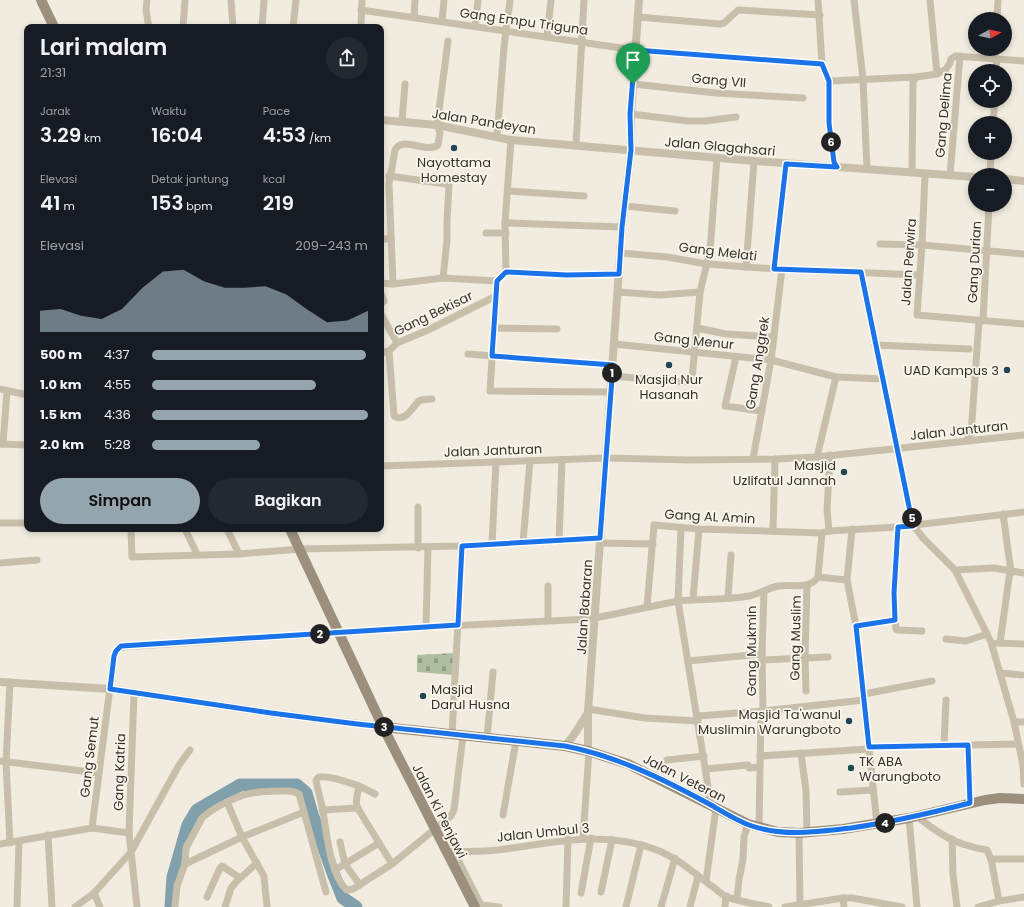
<!DOCTYPE html>
<html lang="id">
<meta charset="utf-8">
<style>
body{margin:0;font-family:Poppins,sans-serif;background:#242831;color:#f1f3f6;height:100vh;display:flex;flex-direction:column;font-size:15px;white-space:nowrap}
*{box-sizing:border-box;margin:0}
p{font-size:13px;color:#9ea1a6}
.icon{flex:none;width:22px;height:22px;fill:none;stroke:currentColor;stroke-width:2;stroke-linecap:round;stroke-linejoin:round}
.map{position:relative;flex:1;overflow:hidden}
.sheet{position:absolute;left:24px;top:24px;width:360px;height:508px;display:flex;flex-direction:column;background:#171b24;border-radius:8px;box-shadow:0 2px 6px #0003}
.sheet>*{flex:none}
.needle{width:26px;rotate:82deg}
.buttons{position:absolute;left:968px;top:12px;display:grid;gap:8px}
.buttons a{display:grid;place-items:center;width:44px;height:44px;border-radius:50%;background:#171b24;box-shadow:0 2px 6px #0003;font-size:20px}
.pin{position:absolute;display:grid;place-items:center;width:34px;height:34px;color:#fff;margin:-41px -17px;border-radius:50% 50% 50% 0;rotate:-45deg;box-shadow:0 0 4px #0007}
.pin .icon{rotate:45deg}
.km{position:absolute;width:20px;height:20px;margin:-10px;border-radius:50%;background:#222;color:#fff;font-size:11px;line-height:20px;text-align:center}
.round{display:grid;place-items:center;flex:none;width:42px;height:42px;border-radius:21px;background:#242831}
.head{display:flex;align-items:center;justify-content:space-between;height:68px;padding:0 16px}
h1{font-size:22px;font-weight:600;line-height:30px}
.metrics{display:grid;grid-template-columns:repeat(3,1fr);gap:6px;height:68px;padding:4px 16px}
.metrics div{display:grid;align-content:center}
.metrics b{font-size:20px;font-weight:600}
.metrics small{font-size:11px;font-weight:400}
.metrics p{font-size:11px}
.chart{height:112px;padding:8px 16px}
.chart p{display:flex;justify-content:space-between}
.chart svg{width:100%;height:72px;margin-top:4px;fill:#94a5ae;opacity:.7}
.primary-button{display:flex;gap:8px;margin-top:auto;padding:8px 16px}
.primary-button a{flex:1;height:46px;border-radius:24px;background:#94a5ae;color:#111;font-size:16px;font-weight:600;line-height:46px;text-align:center}
.primary-button a+a{background:#242831;color:#f1f3f6}
ul{padding:0 16px;list-style:none;font-size:13px}
li{display:grid;grid-template-columns:64px 48px 1fr;align-items:center;height:30px}
li i{height:10px;border-radius:5px;background:#94a5ae}
.map>svg:first-child{display:block}
</style>
<div class="map">
<svg width="1024" height="907" viewBox="0 0 1024 907">
<defs>
<pattern id="cemetery-stones" width="16" height="16" patternUnits="userSpaceOnUse"><rect width="16" height="16" fill="#adbfa0"/><path d="M2 7V4a2 2 0 0 1 4 0v3zM10 15v-3a2 2 0 0 1 4 0v3z" fill="#8e9c83"/></pattern>
</defs>
<rect width="100%" height="100%" fill="#f1ecdf"/>
<polygon fill="url(#cemetery-stones)" points="455,653 454,675 417,672 417,655"/>
<g fill="none" stroke-linecap="round" stroke-linejoin="round">
<polyline stroke="#80a0ac" stroke-width="13" points="171,907 173,877 188,825 197,810 240,785 297,785 306,793 312,814 333,873 343,898 356,907"/>
<g stroke="#c8bfab" stroke-width="7">
<polyline points="147,0 146,10 149,27"/>
<polyline points="231,0 233,27"/>
<polyline points="818,0 822,64 829,81 829,123 834,162 837,167"/>
<polyline points="854,0 863,79 867,169"/>
<polyline points="930,0 937,74"/>
<polyline points="361,10 635,50 822,64"/>
<polyline points="414,17 415,0"/>
<polyline points="638,17 720,24 724,23 738,10 820,15"/>
<polyline points="997,19 998,0"/>
<polyline points="442,21 444,0"/>
<polyline points="475,26 478,0"/>
<polyline points="183,27 185,0"/>
<polyline points="262,27 264,1"/>
<polyline points="293,27 296,0"/>
<polyline points="361,27 362,0"/>
<polyline points="547,37 551,0"/>
<polyline points="994,59 995,49"/>
<polyline points="996,71 997,59"/>
<polyline points="829,81 916,77 937,74 946,69 950,63 951,59 955,56 1024,61"/>
<polyline points="633,84 716,93 803,98"/>
<polyline points="631,114 688,121 705,121 736,117"/>
<polyline points="402,121 405,84"/>
<polyline points="993,123 995,101"/>
<polyline points="497,137 504,47 510,0"/>
<polyline points="576,145 584,0"/>
<polyline points="912,173 913,82 916,77"/>
<polyline points="925,174 922,245 917,315 1024,324"/>
<polyline points="950,175 960,56"/>
<polyline points="990,175 991,153"/>
<polyline points="389,176 446,184 449,185 447,221 447,240 443,278"/>
<polyline points="508,191 584,196"/>
<polyline points="625,206 675,211"/>
<polyline points="505,223 622,227"/>
<polyline points="486,233 506,233"/>
<polyline points="381,239 391,239"/>
<polyline points="880,244 922,245 1024,254"/>
<polyline points="621,253 667,257 707,264 774,269 919,275"/>
<polyline points="746,267 754,161"/>
<polyline points="774,269 786,164"/>
<polyline points="506,272 567,275 619,274"/>
<polyline points="861,272 913,525 923,538 955,570 991,642 1014,722 1023,765 1024,784"/>
<polyline points="497,281 490,391 611,392"/>
<polyline points="381,283 393,284 443,278 497,281 506,272 505,223 511,140"/>
<path d="M 393,284 L 389,184 L 395,150 C 403,135 425,154 438,145 L 440,133 L 437,125 L 448,41"/>
<polyline points="618,292 660,295 700,292"/>
<polyline points="381,293 384,301 381,304"/>
<polyline points="381,314 397,343"/>
<polyline points="983,321 989,205"/>
<polyline points="493,328 557,329"/>
<polyline points="697,328 726,334 774,337"/>
<polyline points="614,344 771,360 836,377 883,379"/>
<polyline points="875,345 969,349"/>
<path d="M 389,351 L 394,416 C 406,423 412,407 419,401 C 423,399 428,399 432,399"/>
<polyline points="381,353 389,351 397,343 428,330 496,296"/>
<polyline points="468,354 613,365"/>
<polyline points="736,357 725,406 762,411"/>
<polyline points="612,376 683,382 688,381 692,379 700,292 710,251 717,158"/>
<polyline points="0,389 27,395"/>
<polyline points="966,441 971,434 979,321"/>
<polyline points="0,444 27,445"/>
<polyline points="3,444 7,391"/>
<polyline points="817,457 836,377"/>
<polyline points="753,459 771,360 782,269"/>
<polyline points="381,466 606,458 690,460 775,459 817,457 1024,435"/>
<polyline points="1003,514 1011,572"/>
<polyline points="0,523 27,523"/>
<path d="M 681,528 L 678,601 C 701,599 726,600 749,596 C 759,594 768,588 778,586 C 791,584 810,590 818,577 L 822,533 L 829,531 L 898,527 L 1024,512"/>
<polyline points="131,529 132,557 239,554 300,549 462,546 600,538"/>
<polyline points="185,529 197,554"/>
<polyline points="227,529 239,554"/>
<polyline points="852,529 847,580 856,626"/>
<polyline points="773,531 775,459"/>
<polyline points="829,531 827,510 830,455"/>
<polyline points="559,541 562,460"/>
<polyline points="523,542 530,461"/>
<polyline points="600,543 653,544"/>
<polyline points="492,544 496,462"/>
<polyline points="418,548 418,507"/>
<polyline points="0,563 37,560"/>
<polyline points="955,570 994,568 1024,573"/>
<polyline points="818,577 847,580"/>
<polyline points="728,598 731,555"/>
<polyline points="693,599 699,529"/>
<polyline points="647,607 654,525 699,529 822,533"/>
<polyline points="548,620 548,586"/>
<polyline points="895,620 896,629 898,630 922,631"/>
<polyline points="426,627 428,547"/>
<polyline points="946,639 966,641 987,634"/>
<polyline points="997,643 1024,644"/>
<polyline points="1000,643 1009,578 1011,572"/>
<polyline points="762,660 828,657"/>
<polyline points="688,661 762,654"/>
<polyline points="1000,673 1022,675"/>
<polyline points="10,682 6,762 10,843"/>
<polyline points="806,691 805,658 807,585"/>
<polyline points="134,693 129,833 137,907"/>
<polyline points="864,694 932,681"/>
<polyline points="588,709 645,718 698,721"/>
<polyline points="763,711 762,654 764,591"/>
<polyline points="698,716 763,711 864,700"/>
<polyline points="1014,722 1024,722"/>
<polyline points="452,734 462,546"/>
<polyline points="487,738 493,672"/>
<polyline points="944,745 946,700"/>
<polyline points="968,745 1018,744"/>
<polyline points="869,747 968,745 970,803"/>
<polyline points="801,753 806,791 807,833"/>
<polyline points="760,756 869,749"/>
<polyline points="667,760 704,756"/>
<polyline points="0,761 99,773"/>
<polyline points="706,769 748,765 749,768 760,767"/>
<polyline points="359,786 375,794"/>
<polyline points="840,792 872,790"/>
<polyline points="227,802 242,837 264,876 267,907"/>
<polyline points="322,810 358,808"/>
<polyline points="503,815 516,741"/>
<path d="M 917,816 C 931,828 948,840 966,845 C 972,847 980,849 987,850 L 991,859 L 999,901"/>
<polyline points="909,818 917,907"/>
<polyline points="877,824 856,626 895,620 894,593 898,527"/>
<polyline points="92,828 114,656 116,651 121,647 426,627 590,619 678,601 711,805"/>
<polyline points="759,828 761,711"/>
<polyline points="799,833 800,904"/>
<polyline points="48,835 52,907"/>
<polyline points="583,838 589,751"/>
<polyline points="952,839 953,875 957,907"/>
<polyline points="340,842 345,864 360,885"/>
<polyline points="0,844 92,828 129,833"/>
<path d="M 446,852 C 463,851 481,852 498,850 C 552,843 603,829 657,850 C 677,858 693,872 710,885 C 715,888 720,893 725,896 C 735,901 757,904 769,907"/>
<polyline points="454,852 481,905 499,907"/>
<polyline points="991,859 1024,859"/>
<polyline points="185,864 242,837 304,812"/>
<path d="M 392,864 L 357,807 C 355,800 358,793 359,786 C 350,783 329,775 320,777 C 317,777 317,778 316,781 C 318,791 321,801 323,811 C 326,832 331,877 347,890 L 353,889 L 392,864 L 451,816 L 454,810 L 463,735"/>
<polyline points="335,870 379,843"/>
<polyline points="706,881 716,808"/>
<polyline points="601,892 612,840"/>
<polyline points="94,893 100,907"/>
<polyline points="581,893 591,838"/>
<polyline points="207,897 220,868 222,866 240,878"/>
<polyline points="843,898 844,907"/>
<polyline points="737,899 739,880 743,859 744,837 748,824"/>
<polyline points="17,907 19,842"/>
<polyline points="75,907 94,893 131,852 179,765 190,750"/>
<path d="M 175,907 L 177,886 L 185,864 L 186,848 L 202,818 C 207,813 213,810 219,806 C 243,793 254,791 281,791 C 287,791 294,790 299,794 L 326,892"/>
<polyline points="225,907 231,888 237,881 257,863"/>
<polyline points="566,907 568,839"/>
<polyline points="626,907 641,845"/>
<polyline points="661,907 675,858"/>
<polyline points="690,907 698,876"/>
<polyline points="725,907 726,896"/>
<polyline points="785,907 843,898 852,898 902,907"/>
<polyline points="978,907 999,901 1024,897"/>
</g>
<g stroke="#c8bfab" stroke-width="8">
<polyline points="381,120 437,125 511,140 754,161 975,177"/>
<polyline points="1005,179 1024,181"/>
<polyline points="0,682 110,689 271,713 383,727"/>
<polyline points="565,746 573,736 588,713"/>
<polyline points="588,751 588,712 622,227 631,150 631,114 639,0"/>
</g>
<g stroke="#9c8f7d" stroke-width="10">
<polyline points="41,0 54,27"/>
<polyline points="290,529 383,727 475,907"/>
<polyline points="383,727 565,746 588,751 628,764 748,824 778,832 799,833 843,829 909,818 985,800 1000,798 1024,799"/>
</g>
</g>
<g fill="none" stroke-linecap="round" stroke-linejoin="round">
<g stroke="#fff" stroke-width="8">
<path id="route" d="M 635,50 L 822,64 L 829,81 L 829,123 L 834,162 L 837,167 L 786,164 L 774,269 L 861,272 L 913,526 L 898,527 L 894,593 L 895,620 L 856,626 L 869,747 L 968,745 L 970,803 C 931,813 892,822 851,828 C 817,832 782,837 749,825 C 736,820 723,812 711,805 C 665,780 617,756 565,746 L 357,724 L 271,713 L 110,689 L 114,656 L 116,651 L 121,646 L 458,625 L 462,546 L 600,538 L 613,365 L 492,356 L 497,281 L 506,272 L 567,275 L 619,274 L 622,227 L 631,150 L 630,114 Z"/>
</g>
<use href="#route" stroke="#1a73e8" stroke-width="5"/>
</g>
<g fill="#234655" stroke="#f9f5eb" stroke-width="1.5">
<circle cx="454" cy="148" r="4"/>
<circle cx="669" cy="365" r="4"/>
<circle cx="1007" cy="370" r="4"/>
<circle cx="844" cy="472" r="4"/>
<circle cx="423" cy="696" r="4"/>
<circle cx="849" cy="721" r="4"/>
<circle cx="851" cy="768" r="4"/>
</g>
<g text-anchor="middle" stroke-width="3.5" stroke-linejoin="round" paint-order="stroke">
<g font-size="13" fill="#37312a" stroke="#f9f5eb">
<text transform="translate(524 21) rotate(8)" y="5">Gang Empu Triguna</text>
<text transform="translate(719 80) rotate(5)" y="5">Gang VII</text>
<text transform="translate(943 115) rotate(-85)" y="5">Gang Delima</text>
<text transform="translate(484 121) rotate(9)" y="5">Jalan Pandeyan</text>
<text transform="translate(720 146) rotate(5)" y="5">Jalan Glagahsari</text>
<text transform="translate(718 251) rotate(7)" y="5">Gang Melati</text>
<text transform="translate(908 262) rotate(-86)" y="5">Jalan Perwira</text>
<text transform="translate(974 262) rotate(-87)" y="5">Gang Durian</text>
<text transform="translate(433 313) rotate(-26)" y="5">Gang Bekisar</text>
<text transform="translate(694 340) rotate(6)" y="5">Gang Menur</text>
<text transform="translate(757 363) rotate(-81)" y="5">Gang Anggrek</text>
<text transform="translate(959 430) rotate(-6)" y="5">Jalan Janturan</text>
<text transform="translate(493 450) rotate(-2)" y="5">Jalan Janturan</text>
<text transform="translate(710 516) rotate(3)" y="5">Gang AL Amin</text>
<text transform="translate(584 607) rotate(-86)" y="5">Jalan Babaran</text>
<text transform="translate(795 638) rotate(-89)" y="5">Gang Muslim</text>
<text transform="translate(751 651) rotate(-90)" y="5">Gang Mukmin</text>
<text transform="translate(89 757) rotate(-83)" y="5">Gang Semut</text>
<text transform="translate(119 772) rotate(-88)" y="5">Gang Katria</text>
<text transform="translate(685 778) rotate(27)" y="5">Jalan Veteran</text>
<text transform="translate(440 811) rotate(63)" y="5">Jalan Ki Penjawi</text>
<text transform="translate(543 832) rotate(-6)" y="5">Jalan Umbul 3</text>
</g>
<g font-size="13" fill="#37312a" stroke="#f9f5eb" text-anchor="end">
<text x="454" y="167" text-anchor="middle">Nayottama<tspan x="454" dy="15">Homestay</tspan></text>
<text x="999" y="375">UAD Kampus 3</text>
<text x="669" y="384" text-anchor="middle">Masjid Nur<tspan x="669" dy="15">Hasanah</tspan></text>
<text x="836" y="470">Masjid<tspan x="836" dy="15">Uzlifatul Jannah</tspan></text>
<text x="431" y="694" text-anchor="start">Masjid<tspan x="431" dy="15">Darul Husna</tspan></text>
<text x="841" y="719">Masjid Ta'wanul<tspan x="841" dy="15">Muslimin Warungboto</tspan></text>
<text x="859" y="766" text-anchor="start">TK ABA<tspan x="859" dy="15">Warungboto</tspan></text>
</g>
</g>
</svg>
<div class="buttons">
<a><svg class="needle" viewBox="-14 -14 28 28"><path d="M0-13l5 13h-10z" fill="#e53935"/><path d="M0 13l5-13h-10z" fill="#9ea1a6"/></svg></a>
<a><svg class="icon" aria-label="locate" viewBox="0 0 24 24"><circle cx="12" cy="12" r="6"/><path d="M12 2v4M12 18v4M2 12h4M18 12h4"/></svg></a>
<a>+</a>
<a>−</a>
</div>
<div class="pin" style="left:633px;top:84px;background:#1e9e55"><svg class="icon" aria-label="arrive" viewBox="0 0 24 24"><path d="M6 21V4h12l-3 4 3 4H6"/></svg></div>
<b class="km" style="left:612px;top:373px">1</b>
<b class="km" style="left:320px;top:634px">2</b>
<b class="km" style="left:384px;top:727px">3</b>
<b class="km" style="left:885px;top:823px">4</b>
<b class="km" style="left:912px;top:518px">5</b>
<b class="km" style="left:831px;top:142px">6</b>
<section class="sheet">
<div class="head"><div><h1>Lari malam</h1><p>21:31</p></div><a class="round"><svg class="icon" aria-label="share" viewBox="0 0 24 24"><path d="M12 15V3M7 8l5-5 5 5M5 13v7h14v-7"/></svg></a></div>
<div class="metrics">
<div><p>Jarak</p><b>3.29<small> km</small></b></div>
<div><p>Waktu</p><b>16:04</b></div>
<div><p>Pace</p><b>4:53<small> /km</small></b></div>
</div>
<div class="metrics">
<div><p>Elevasi</p><b>41<small> m</small></b></div>
<div><p>Detak jantung</p><b>153<small> bpm</small></b></div>
<div><p>kcal</p><b>219</b></div>
</div>
<div class="chart"><p><span>Elevasi</span>209–243 m</p>
<svg viewBox="0 0 160 44" preserveAspectRatio="none"><path d="M0 44V31L10 30L20 34L30 36L40 30L50 17L60 7L70 6L80 13L90 17L100 17L110 16L120 21L130 30L140 38L150 37L160 31V44z"/></svg>
</div>
<ul>
<li><b>500 m</b>4:37<i style="width:99%"></i></li>
<li><b>1.0 km</b>4:55<i style="width:76%"></i></li>
<li><b>1.5 km</b>4:36<i style="width:100%"></i></li>
<li><b>2.0 km</b>5:28<i style="width:50%"></i></li>
</ul>
<div class="primary-button"><a>Simpan</a><a>Bagikan</a></div>
</section>
</div>
